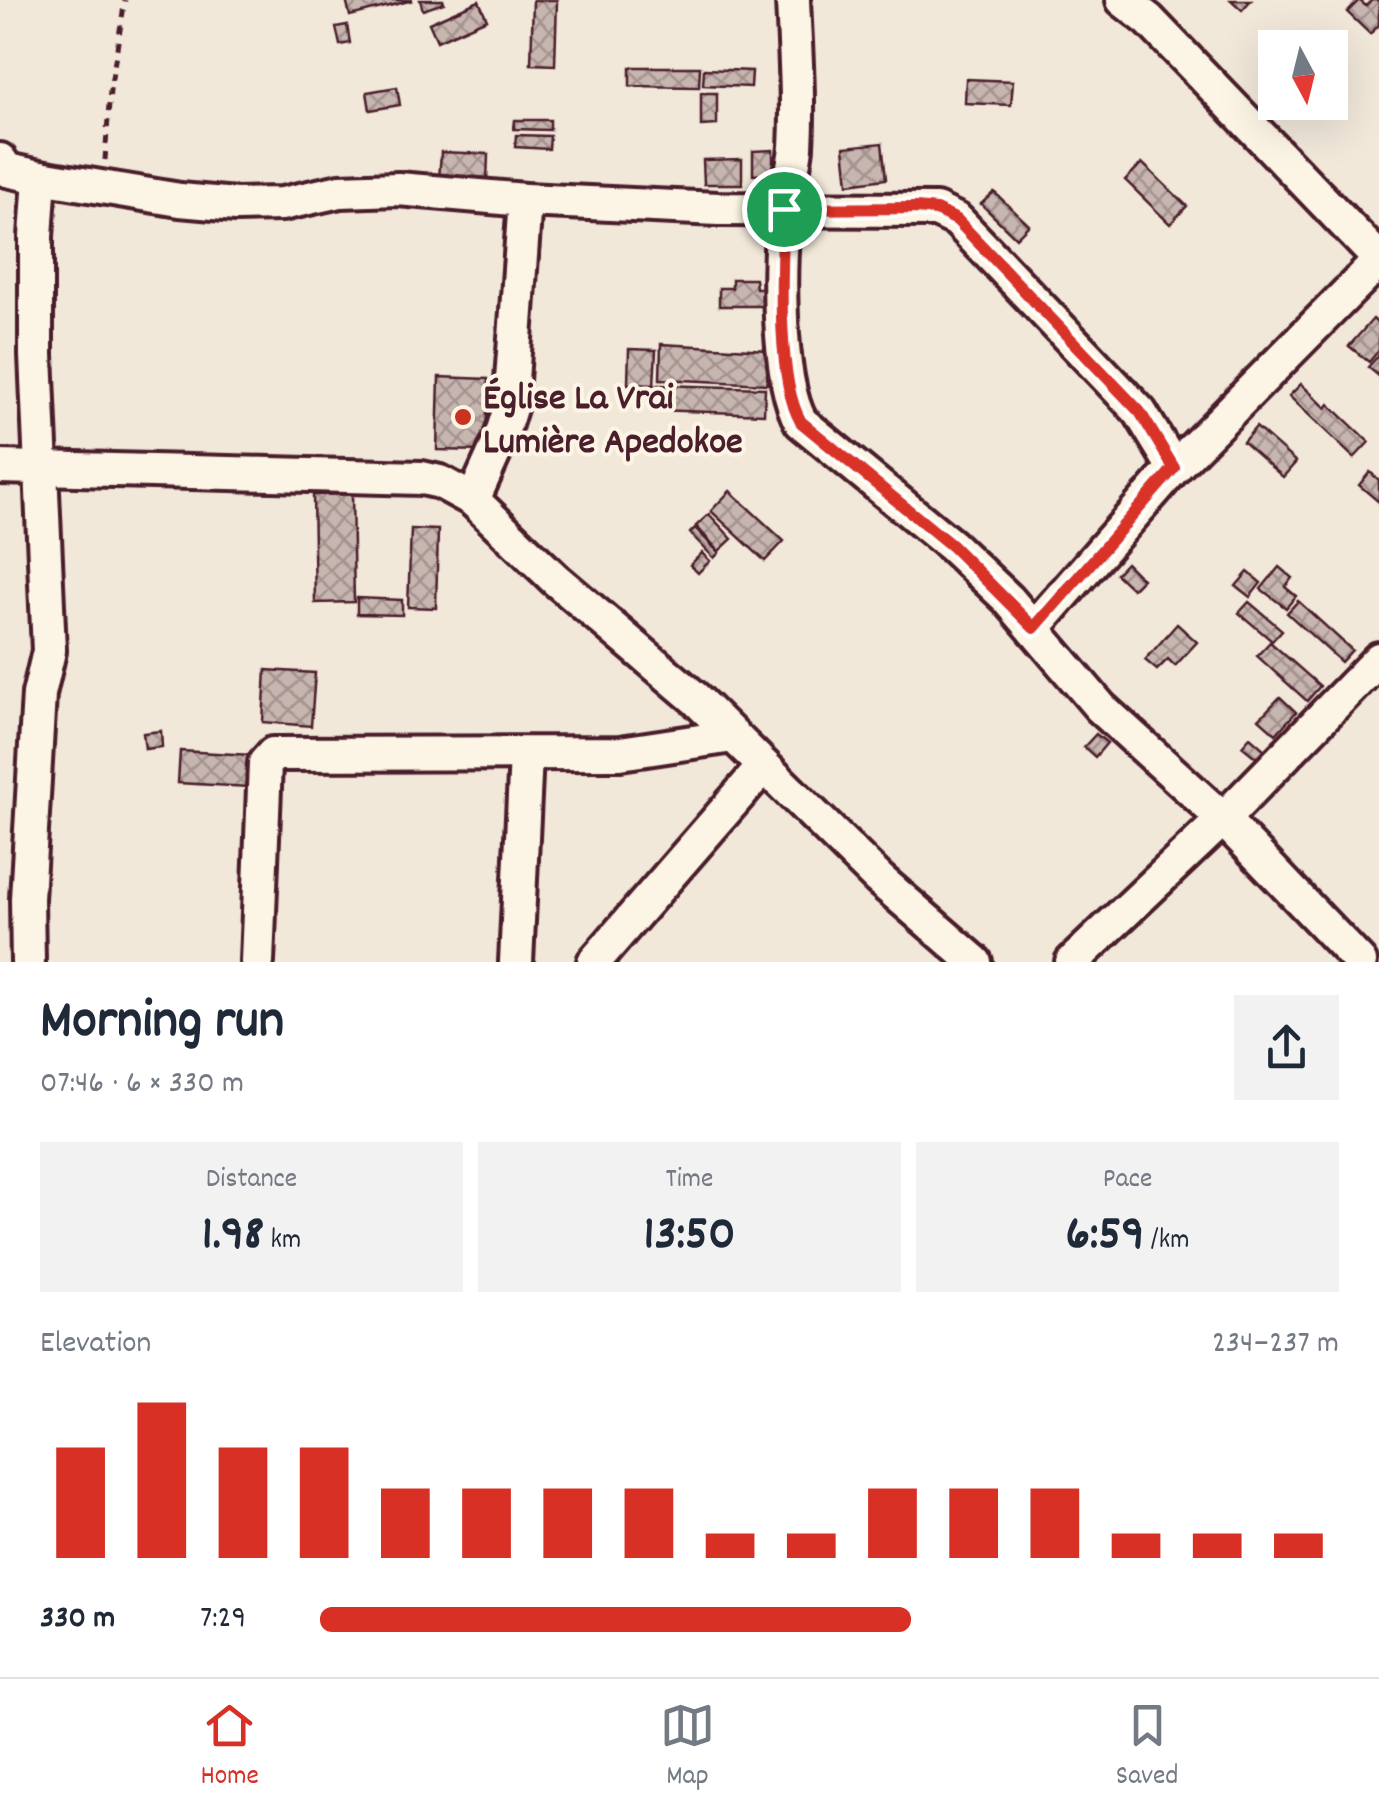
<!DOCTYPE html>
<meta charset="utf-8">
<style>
body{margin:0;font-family:Dekko,sans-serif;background:#f2f2f3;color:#1f2937;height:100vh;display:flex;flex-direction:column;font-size:38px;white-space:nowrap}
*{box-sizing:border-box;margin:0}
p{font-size:32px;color:#747a83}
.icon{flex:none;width:55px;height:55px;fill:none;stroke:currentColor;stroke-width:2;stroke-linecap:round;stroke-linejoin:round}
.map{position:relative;height:962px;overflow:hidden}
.details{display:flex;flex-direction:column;background:#fff;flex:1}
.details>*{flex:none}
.needle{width:65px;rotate:173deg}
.tools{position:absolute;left:1258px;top:30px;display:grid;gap:20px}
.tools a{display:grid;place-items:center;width:90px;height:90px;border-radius:0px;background:#fff;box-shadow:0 10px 40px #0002;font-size:50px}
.pin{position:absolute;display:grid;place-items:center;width:85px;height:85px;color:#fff;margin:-42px;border:5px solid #fff;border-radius:50%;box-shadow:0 2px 10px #0007}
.round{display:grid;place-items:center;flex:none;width:105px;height:105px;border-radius:0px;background:#f2f2f3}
.overview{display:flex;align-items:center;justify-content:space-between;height:170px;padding:0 40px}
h1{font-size:55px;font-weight:700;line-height:75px}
.stats{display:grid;grid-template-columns:repeat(3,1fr);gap:15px;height:170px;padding:10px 40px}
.stats div{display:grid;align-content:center;border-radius:0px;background:#f2f2f3;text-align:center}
.stats b{font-size:50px;font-weight:700}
.stats small{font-size:28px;font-weight:400}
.stats p{font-size:28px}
.chart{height:280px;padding:20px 40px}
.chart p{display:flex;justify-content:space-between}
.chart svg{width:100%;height:180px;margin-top:10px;stroke:#d93025;stroke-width:6}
ul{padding:0 40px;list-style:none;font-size:32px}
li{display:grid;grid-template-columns:160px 120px 1fr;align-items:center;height:75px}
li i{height:25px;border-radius:12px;background:#d93025}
.tabs{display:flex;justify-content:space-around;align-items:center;height:140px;border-top:2px solid #e0e1e3;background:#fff;font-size:28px;color:#747a83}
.tabs a{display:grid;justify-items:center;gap:5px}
.tabs .selected{color:#d93025}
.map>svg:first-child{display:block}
</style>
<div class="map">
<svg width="1379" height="962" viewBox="0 0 1379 962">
<defs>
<pattern id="building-cross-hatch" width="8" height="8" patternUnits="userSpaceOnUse" patternTransform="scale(2.5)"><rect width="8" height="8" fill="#c7b6af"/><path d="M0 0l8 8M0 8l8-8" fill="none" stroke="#a4938f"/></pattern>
</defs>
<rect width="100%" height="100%" fill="#f1e8da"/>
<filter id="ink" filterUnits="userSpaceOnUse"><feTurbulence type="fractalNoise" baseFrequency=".01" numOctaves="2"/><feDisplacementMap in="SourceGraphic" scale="20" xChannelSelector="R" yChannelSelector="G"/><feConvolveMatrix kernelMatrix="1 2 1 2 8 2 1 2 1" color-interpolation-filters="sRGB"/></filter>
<g filter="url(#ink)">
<g fill="url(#building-cross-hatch)" stroke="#4a1f2b" stroke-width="2.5">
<polygon points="346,0 413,0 350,16"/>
<polygon points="420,0 443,0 444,3 423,10"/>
<polygon points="533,0 557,0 555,65 531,64"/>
<polygon points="1231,0 1251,0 1242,10"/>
<polygon points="1359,0 1366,6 1372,0 1379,0 1379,25 1370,34 1347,12"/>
<polygon points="479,1 487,19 437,41 429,23"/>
<polygon points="347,25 350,43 340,45 336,27"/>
<polygon points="630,67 700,67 699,87 630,86"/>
<polygon points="704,69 752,71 751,87 703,85"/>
<polygon points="966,79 1013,81 1011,105 965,103"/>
<polygon points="397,87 400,105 370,110 367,92"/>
<polygon points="701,93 717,93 717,125 701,126"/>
<polygon points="515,120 550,120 550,130 514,129"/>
<polygon points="516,135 550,136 549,149 515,147"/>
<polygon points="882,143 886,179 848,184 844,147"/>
<polygon points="773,150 773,174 753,175 753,151"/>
<polygon points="441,152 488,154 487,182 439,180"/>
<polygon points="742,159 742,184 704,184 703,160"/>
<polygon points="1142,163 1187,206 1170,224 1125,180"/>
<polygon points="994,192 1029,225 1016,238 981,204"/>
<polygon points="732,279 755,279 756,288 771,288 771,306 719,306 719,288 732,288"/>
<polygon points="1373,319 1379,325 1379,350 1369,362 1349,346"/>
<polygon points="661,344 768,350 767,384 660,379"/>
<polygon points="629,349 656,350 654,385 628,384"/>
<polygon points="1379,355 1379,376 1368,367"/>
<polygon points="439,377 488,379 486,451 437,450"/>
<polygon points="1301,384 1326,408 1329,404 1369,442 1354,458 1289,396"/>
<polygon points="658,385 765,388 764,414 657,410"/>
<polygon points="1256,427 1296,462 1283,477 1243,442"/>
<polygon points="1370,472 1379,480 1379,502 1359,485"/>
<polygon points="730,491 784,541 765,561 711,511"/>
<polygon points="352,494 354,602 315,603 313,495"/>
<polygon points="709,514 732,539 719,551 696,526"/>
<polygon points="695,528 719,553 714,558 690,533"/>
<polygon points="411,529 438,530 436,608 408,607"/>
<polygon points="702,553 710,561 698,573 690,565"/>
<polygon points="1126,563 1142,579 1132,589 1116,574"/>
<polygon points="1279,567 1292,578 1285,587 1296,596 1286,608 1261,589"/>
<polygon points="1248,572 1261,583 1250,597 1236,586"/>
<polygon points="357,598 402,600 402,615 357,614"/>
<polygon points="1298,601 1352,650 1341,662 1287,613"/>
<polygon points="1249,602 1282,630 1272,641 1239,613"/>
<polygon points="1177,624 1197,642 1175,666 1168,659 1157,670 1145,660"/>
<polygon points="1270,642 1320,686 1307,701 1257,656"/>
<polygon points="266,670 315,673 311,726 263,722"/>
<polygon points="1280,697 1296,712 1276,734 1259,719"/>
<polygon points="161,731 162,747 145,749 143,733"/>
<polygon points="1096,734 1107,743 1095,757 1084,747"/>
<polygon points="1250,737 1266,751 1259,760 1242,746"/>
<polygon points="180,751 251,755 249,787 178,783"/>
</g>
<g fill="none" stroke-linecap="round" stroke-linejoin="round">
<g stroke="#4a1f2b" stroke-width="40">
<g id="minor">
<path d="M 793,0 C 795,49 799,98 796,147 C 794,168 788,187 785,208 C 777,256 777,381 801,422 L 952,546 L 1008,599 L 1100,707 L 1223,819 L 1360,962"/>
<polyline points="1123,0 1149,20 1379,259"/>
<polyline points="0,160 7,170 40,177 180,200 236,205 282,204 340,191 398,189 525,200 718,209 936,210 957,220 1140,412 1174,468"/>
<polyline points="0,467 422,478 440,482 473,500 555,579 696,699 879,879 975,962"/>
<polyline points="473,500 500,440 510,408 525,200"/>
<polyline points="1034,628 1174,468 1379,261"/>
<polyline points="28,962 27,899 39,694 49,651 36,355 36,237 40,177"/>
<polyline points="257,962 265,763 273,754 620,753 733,736"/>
<polyline points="516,962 526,755"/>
<polyline points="594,962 764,766"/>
<polyline points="1072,962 1223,819 1379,659"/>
</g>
</g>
<polyline stroke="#4a1f2b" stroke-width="5" stroke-dasharray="8 8" stroke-linecap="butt" points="105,160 110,90 125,0"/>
<use href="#minor" stroke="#fcf5e5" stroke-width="32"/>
</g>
</g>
<g fill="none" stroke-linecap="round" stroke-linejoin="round" filter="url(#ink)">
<g stroke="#fff" stroke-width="20">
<path id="route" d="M 916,208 L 936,210 L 957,220 L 1140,412 L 1174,468 L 1034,628 L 952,546 L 801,422 C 775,378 782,262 784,209 Z"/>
</g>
<use href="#route" stroke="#d93025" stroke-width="12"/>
</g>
<circle fill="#c8321e" stroke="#fcf5e5" stroke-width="4" cx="463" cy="417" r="10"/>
<g text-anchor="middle" stroke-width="8" stroke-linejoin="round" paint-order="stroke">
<g font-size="38" font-weight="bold" fill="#4a1f2b" stroke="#fcf5e5" text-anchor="start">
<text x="483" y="408">Église La Vrai<tspan x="483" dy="44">Lumière Apedokoe</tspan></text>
</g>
</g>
</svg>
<div class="tools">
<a><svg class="needle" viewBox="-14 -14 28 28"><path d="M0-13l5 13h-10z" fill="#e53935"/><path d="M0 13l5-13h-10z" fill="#747a83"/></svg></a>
</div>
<div class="pin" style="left:784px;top:209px;background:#1e9e55"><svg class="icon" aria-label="arrive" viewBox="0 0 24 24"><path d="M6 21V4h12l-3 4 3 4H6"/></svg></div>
</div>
<section class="details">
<div class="overview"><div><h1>Morning run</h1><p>07:46 · 6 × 330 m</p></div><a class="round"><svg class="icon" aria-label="share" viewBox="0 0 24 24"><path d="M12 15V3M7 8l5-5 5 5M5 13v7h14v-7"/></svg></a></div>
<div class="stats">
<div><p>Distance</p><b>1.98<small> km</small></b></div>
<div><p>Time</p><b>13:50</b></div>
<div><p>Pace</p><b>6:59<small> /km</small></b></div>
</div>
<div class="chart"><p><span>Elevation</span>234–237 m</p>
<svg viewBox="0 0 160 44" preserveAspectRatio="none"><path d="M5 44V17M15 44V6M25 44V17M35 44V17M45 44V27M55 44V27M65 44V27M75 44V27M85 44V38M95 44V38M105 44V27M115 44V27M125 44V27M135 44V38M145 44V38M155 44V38"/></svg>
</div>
<ul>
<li><b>330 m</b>7:29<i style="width:58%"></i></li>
</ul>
</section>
<nav class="tabs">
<a class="selected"><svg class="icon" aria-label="home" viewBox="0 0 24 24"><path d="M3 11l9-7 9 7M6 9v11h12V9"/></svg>Home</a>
<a><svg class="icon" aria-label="map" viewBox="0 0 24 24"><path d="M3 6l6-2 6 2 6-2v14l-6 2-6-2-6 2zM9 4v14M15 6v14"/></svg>Map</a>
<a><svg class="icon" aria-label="saved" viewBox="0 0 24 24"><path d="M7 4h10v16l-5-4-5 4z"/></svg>Saved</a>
</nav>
